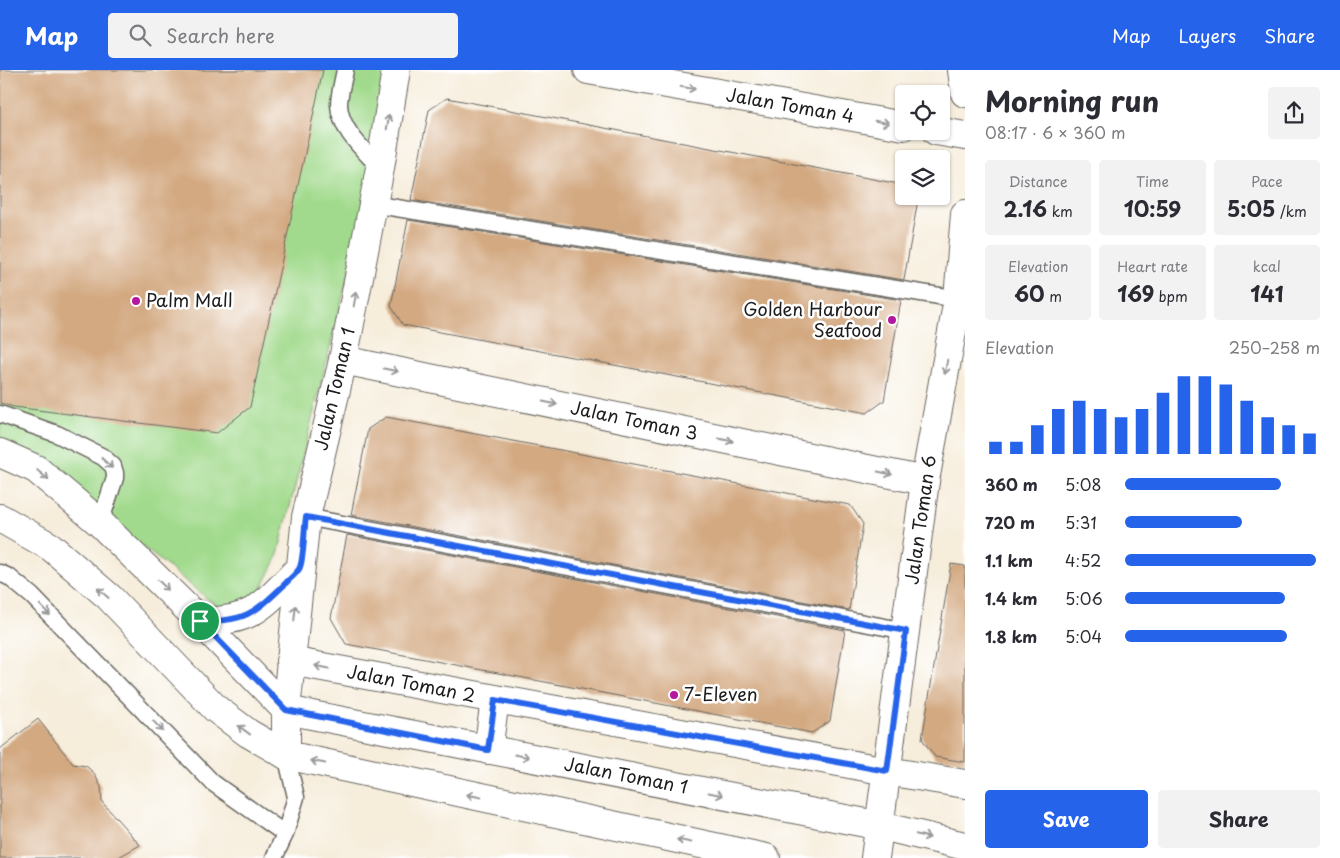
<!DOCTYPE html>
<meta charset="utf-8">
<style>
body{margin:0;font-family:"Playpen Sans",sans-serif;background:#f2f2f3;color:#2b2b33;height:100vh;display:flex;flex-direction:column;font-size:19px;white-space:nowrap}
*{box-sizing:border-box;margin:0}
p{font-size:16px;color:#7c7c81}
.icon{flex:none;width:28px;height:28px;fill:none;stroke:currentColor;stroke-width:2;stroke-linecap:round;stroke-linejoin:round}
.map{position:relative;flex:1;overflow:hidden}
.sheet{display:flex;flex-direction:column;background:#fff;width:375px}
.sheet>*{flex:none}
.controls{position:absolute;left:895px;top:15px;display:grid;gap:10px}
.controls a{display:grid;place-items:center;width:55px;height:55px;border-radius:5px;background:#fff;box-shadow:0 1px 4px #0004;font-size:25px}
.pin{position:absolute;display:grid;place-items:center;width:42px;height:42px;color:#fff;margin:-21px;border:2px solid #fff;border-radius:50%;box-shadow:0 1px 5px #0007}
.round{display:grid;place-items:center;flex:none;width:52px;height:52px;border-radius:5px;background:#f2f2f3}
.overview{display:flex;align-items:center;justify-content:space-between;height:85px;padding:0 20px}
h1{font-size:28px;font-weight:700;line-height:38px}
.metrics{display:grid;grid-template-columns:repeat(3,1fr);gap:8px;height:85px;padding:5px 20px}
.metrics div{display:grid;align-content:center;border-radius:5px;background:#f2f2f3;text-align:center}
.metrics b{font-size:21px;font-weight:700}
.metrics small{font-size:14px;font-weight:400}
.metrics p{font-size:14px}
.chart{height:140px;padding:10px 20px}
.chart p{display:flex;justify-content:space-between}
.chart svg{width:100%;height:90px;margin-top:5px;stroke:#2563eb;stroke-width:6}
.primary-button{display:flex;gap:10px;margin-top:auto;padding:10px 20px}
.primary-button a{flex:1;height:58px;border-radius:5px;background:#2563eb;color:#fff;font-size:20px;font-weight:700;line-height:58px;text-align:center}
.primary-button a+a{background:#f2f2f3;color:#2b2b33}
ul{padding:0 20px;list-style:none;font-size:16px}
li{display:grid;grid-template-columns:80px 60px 1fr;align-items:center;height:38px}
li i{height:12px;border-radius:6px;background:#2563eb}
header{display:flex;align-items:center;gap:30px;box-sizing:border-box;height:70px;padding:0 25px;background:#2563eb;color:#fff}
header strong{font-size:24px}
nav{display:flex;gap:28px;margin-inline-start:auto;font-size:18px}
.search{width:350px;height:45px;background:#f2f2f3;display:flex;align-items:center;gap:12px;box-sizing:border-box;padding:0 18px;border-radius:5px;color:#7c7c81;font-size:19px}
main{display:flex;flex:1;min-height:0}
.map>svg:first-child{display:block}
</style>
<header>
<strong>Map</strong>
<div class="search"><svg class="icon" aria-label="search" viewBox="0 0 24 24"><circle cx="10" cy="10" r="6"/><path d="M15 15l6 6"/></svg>Search here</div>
<nav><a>Map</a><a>Layers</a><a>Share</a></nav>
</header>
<main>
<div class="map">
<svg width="965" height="788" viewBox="0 0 965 788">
<rect width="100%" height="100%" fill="#fff"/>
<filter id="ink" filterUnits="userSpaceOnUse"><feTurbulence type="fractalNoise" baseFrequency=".02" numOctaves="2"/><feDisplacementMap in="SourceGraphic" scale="10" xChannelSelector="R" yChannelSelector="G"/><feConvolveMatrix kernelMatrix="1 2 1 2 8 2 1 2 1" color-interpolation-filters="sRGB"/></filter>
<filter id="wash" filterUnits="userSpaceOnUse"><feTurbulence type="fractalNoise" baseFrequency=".0096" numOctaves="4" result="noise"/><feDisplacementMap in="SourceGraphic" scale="20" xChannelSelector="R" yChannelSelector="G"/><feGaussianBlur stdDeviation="1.12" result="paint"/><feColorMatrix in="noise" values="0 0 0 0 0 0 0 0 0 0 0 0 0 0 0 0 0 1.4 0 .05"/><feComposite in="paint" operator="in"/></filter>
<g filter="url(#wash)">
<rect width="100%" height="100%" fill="#f6eddb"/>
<polygon fill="#a1da8c" stroke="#5e7b54" points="322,0 388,0 368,127 277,488 262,518 242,534 218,537 152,484 19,385 0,376 0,333"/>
<g id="blocks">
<g fill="#d3a981">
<polygon points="0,0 323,0 250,337 217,363 14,337 0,333"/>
<polygon points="447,28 899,114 904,120 904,126 909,126 917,135 904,210 411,130 429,40"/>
<polygon points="408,150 901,230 884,331 867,343 403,255 391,236"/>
<polygon points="386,347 850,435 863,454 849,540 351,445 368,359"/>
<polygon points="347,465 845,560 830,651 812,663 346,574 331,548"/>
<polygon points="951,494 965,496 965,692 935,687 922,669"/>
<polygon points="38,649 73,694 86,696 94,703 101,717 102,732 140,775 117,788 0,788 0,679"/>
</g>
</g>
</g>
<g filter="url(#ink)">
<use href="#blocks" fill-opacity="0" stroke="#68655f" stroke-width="1"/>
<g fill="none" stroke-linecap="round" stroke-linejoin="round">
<g stroke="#68655f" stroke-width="19">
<g id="service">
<path d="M 345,0 C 343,11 339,24 339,35 C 340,60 365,81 380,98"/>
<polyline points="372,134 958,229"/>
<polyline points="0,344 57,364 103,387 113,396 115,403 115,408 100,453"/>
<polyline points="306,447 906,561"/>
<polyline points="0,503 9,507 32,526 213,713 285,764"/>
<polyline points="274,788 285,764 296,727 286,685"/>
</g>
</g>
<g stroke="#68655f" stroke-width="30">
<g id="minor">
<polyline points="588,0 904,56"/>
<polyline points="962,0 965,23"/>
<polyline points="936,61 965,66"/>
<polyline points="343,290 925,411"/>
<path d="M 200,551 C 254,553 264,534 300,498"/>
<polyline points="290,591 887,701 965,714"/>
<polyline points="488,680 495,630"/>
<polyline points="286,685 286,640 306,447 343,290 380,98 396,0"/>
<polyline points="875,788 925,411 958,229 965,144"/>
</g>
</g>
<g stroke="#68655f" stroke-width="30">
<g id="tertiary">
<polyline points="0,383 36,399 100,453 200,551 286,640 881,756 965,776"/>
<polyline points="0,448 51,477 109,527 216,639 248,663 286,685 766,788"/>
</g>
</g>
<use href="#service" stroke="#fff" stroke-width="16"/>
<use href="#minor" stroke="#fff" stroke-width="28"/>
<use href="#tertiary" stroke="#fff" stroke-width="28"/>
</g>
<defs><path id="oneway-shaft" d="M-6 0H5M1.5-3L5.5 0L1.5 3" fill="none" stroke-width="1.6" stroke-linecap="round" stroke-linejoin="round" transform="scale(1.25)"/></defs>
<g stroke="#999">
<use href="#oneway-shaft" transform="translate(688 18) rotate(10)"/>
<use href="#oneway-shaft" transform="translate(388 52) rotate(-80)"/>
<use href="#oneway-shaft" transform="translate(882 52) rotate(10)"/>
<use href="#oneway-shaft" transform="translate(355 229) rotate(-80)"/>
<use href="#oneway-shaft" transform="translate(946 297) rotate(100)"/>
<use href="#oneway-shaft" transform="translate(391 300) rotate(12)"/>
<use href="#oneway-shaft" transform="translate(550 333) rotate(12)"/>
<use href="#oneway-shaft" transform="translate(726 370) rotate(12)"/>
<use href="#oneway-shaft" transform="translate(107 393) rotate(43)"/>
<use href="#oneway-shaft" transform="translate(885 403) rotate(12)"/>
<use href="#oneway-shaft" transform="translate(43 405) rotate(40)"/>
<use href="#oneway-shaft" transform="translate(163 515) rotate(44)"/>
<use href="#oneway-shaft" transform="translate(103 523) rotate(-139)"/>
<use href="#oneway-shaft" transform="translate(45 540) rotate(46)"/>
<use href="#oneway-shaft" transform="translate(295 543) rotate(-84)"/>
<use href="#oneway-shaft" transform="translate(322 597) rotate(-169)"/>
<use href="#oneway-shaft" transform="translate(158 656) rotate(46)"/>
<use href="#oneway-shaft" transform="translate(244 660) rotate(-144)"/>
<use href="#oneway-shaft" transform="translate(522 686) rotate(11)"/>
<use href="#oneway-shaft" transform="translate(318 692) rotate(-168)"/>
<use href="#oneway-shaft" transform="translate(716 724) rotate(11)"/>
<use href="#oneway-shaft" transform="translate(474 726) rotate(-168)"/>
<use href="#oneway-shaft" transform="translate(923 766) rotate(13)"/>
<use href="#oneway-shaft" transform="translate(684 771) rotate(-168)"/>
</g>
</g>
<g fill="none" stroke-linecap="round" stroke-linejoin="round" filter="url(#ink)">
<g stroke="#fff" stroke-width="10">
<path id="route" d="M 306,447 L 906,561 L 887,701 L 495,630 L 488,680 L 286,640 L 200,551 C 244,552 254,544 285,514 C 289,509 298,503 300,497 C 304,487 304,459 306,447 Z"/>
</g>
<use href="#route" stroke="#2563eb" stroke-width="6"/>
</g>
<g fill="#b5179e" stroke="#fff" stroke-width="2">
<circle cx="136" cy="231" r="5"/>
<circle cx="892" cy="250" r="5"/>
<circle cx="674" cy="625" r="5"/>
</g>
<g text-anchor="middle" stroke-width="5" stroke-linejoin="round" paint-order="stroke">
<g font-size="18" fill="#1c1c1c" stroke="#fff">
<text transform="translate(790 36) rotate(10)" y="6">Jalan Toman 4</text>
<text transform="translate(335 319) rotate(-77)" y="6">Jalan Toman 1</text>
<text transform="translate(634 351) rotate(12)" y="6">Jalan Toman 3</text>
<text transform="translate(921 450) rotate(-82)" y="6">Jalan Toman 6</text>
<text transform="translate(411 614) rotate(11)" y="6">Jalan Toman 2</text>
<text transform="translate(626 706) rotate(11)" y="6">Jalan Toman 1</text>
</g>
<g font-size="18" fill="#1c1c1c" stroke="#fff" text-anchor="start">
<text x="146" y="237">Palm Mall</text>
<text x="882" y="246" text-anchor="end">Golden Harbour<tspan x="882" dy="21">Seafood</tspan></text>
<text x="684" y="631">7-Eleven</text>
</g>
</g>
</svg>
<div class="controls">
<a><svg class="icon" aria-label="locate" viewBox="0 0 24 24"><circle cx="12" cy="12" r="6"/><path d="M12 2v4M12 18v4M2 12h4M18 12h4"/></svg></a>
<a><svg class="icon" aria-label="layers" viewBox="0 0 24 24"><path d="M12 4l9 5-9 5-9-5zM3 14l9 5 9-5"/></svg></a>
</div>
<div class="pin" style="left:200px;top:551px;background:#1e9e55"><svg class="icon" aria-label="arrive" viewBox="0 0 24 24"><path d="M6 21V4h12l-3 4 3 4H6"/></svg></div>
</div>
<section class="sheet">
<div class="overview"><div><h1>Morning run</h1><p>08:17 · 6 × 360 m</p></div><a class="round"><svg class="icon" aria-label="share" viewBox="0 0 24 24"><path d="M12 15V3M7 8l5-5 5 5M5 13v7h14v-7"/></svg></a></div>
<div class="metrics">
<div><p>Distance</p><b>2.16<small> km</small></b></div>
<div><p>Time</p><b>10:59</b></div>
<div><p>Pace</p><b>5:05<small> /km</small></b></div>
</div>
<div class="metrics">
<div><p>Elevation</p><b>60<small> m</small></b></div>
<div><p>Heart rate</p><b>169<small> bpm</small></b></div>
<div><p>kcal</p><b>141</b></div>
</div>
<div class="chart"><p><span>Elevation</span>250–258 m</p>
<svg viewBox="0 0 160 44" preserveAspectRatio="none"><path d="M5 44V38M15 44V38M25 44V30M35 44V22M45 44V18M55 44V22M65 44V26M75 44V22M85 44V14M95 44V6M105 44V6M115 44V10M125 44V18M135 44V26M145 44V30M155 44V34"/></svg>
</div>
<ul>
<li><b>360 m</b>5:08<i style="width:80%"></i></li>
<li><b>720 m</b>5:31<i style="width:60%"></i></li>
<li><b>1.1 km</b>4:52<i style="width:98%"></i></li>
<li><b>1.4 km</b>5:06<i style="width:82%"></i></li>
<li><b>1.8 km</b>5:04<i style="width:83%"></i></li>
</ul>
<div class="primary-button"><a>Save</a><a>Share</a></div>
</section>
</main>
